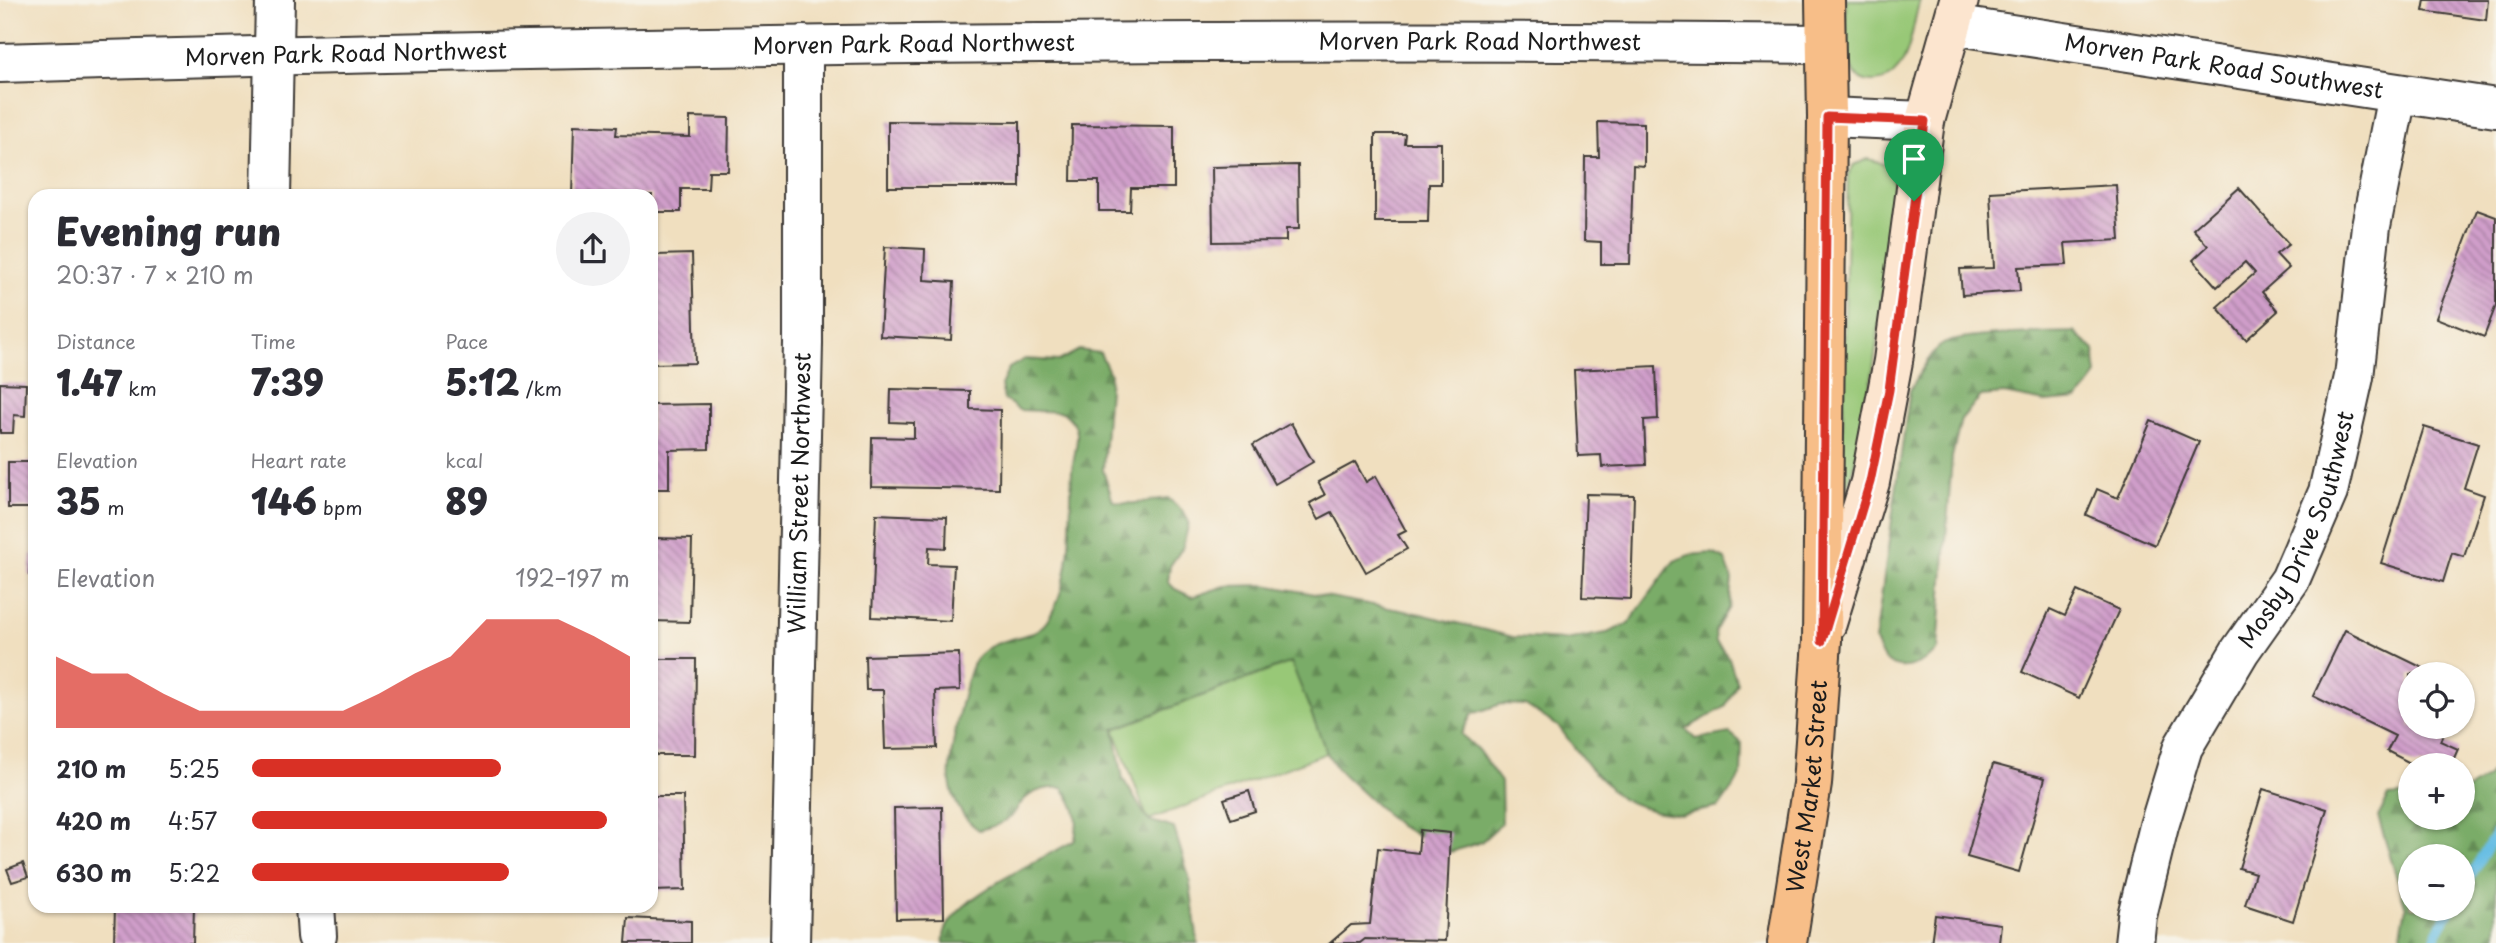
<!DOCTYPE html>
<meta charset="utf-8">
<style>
body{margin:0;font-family:"Playpen Sans",sans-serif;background:#f2f2f3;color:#2b2b33;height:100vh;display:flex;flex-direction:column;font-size:26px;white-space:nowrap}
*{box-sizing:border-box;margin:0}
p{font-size:23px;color:#7c7c81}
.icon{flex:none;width:38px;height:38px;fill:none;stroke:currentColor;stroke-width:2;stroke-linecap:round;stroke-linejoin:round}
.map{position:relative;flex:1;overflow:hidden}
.side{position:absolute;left:28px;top:189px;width:630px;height:724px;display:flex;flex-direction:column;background:#fff;border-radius:21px;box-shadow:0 2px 5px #0004}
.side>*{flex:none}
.controls{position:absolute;left:2398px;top:662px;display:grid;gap:14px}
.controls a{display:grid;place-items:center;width:77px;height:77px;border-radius:50%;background:#fff;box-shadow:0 2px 5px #0004;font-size:35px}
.pin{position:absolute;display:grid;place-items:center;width:60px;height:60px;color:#fff;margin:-72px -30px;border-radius:50% 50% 50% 0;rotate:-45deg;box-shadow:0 0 7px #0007}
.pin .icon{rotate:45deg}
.round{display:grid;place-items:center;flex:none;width:74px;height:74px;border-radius:37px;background:#f2f2f3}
.overview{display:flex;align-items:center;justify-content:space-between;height:119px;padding:0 28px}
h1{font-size:38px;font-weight:800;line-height:52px}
.metrics{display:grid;grid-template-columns:repeat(3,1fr);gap:10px;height:119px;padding:7px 28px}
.metrics div{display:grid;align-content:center}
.metrics b{font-size:35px;font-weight:800}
.metrics small{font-size:19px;font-weight:400}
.metrics p{font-size:19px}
.chart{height:196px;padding:14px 28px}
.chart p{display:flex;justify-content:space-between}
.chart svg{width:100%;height:126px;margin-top:7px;fill:#d93025;opacity:.7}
ul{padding:0 28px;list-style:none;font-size:23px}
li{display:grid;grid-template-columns:112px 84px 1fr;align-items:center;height:52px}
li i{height:18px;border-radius:9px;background:#d93025}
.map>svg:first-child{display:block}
</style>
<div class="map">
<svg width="2496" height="943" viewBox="0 0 2496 943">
<defs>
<pattern id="forest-firs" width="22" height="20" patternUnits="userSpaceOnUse" patternTransform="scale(1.75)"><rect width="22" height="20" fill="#7aac68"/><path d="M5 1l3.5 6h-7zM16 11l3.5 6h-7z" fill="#638b55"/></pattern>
<pattern id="building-back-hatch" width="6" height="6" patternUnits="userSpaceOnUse" patternTransform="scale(1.75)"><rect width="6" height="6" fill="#d09eca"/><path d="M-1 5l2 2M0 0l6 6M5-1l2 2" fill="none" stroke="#a880a3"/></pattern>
</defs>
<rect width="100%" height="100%" fill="#f7f3e8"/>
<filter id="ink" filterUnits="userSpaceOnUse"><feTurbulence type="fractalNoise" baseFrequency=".0143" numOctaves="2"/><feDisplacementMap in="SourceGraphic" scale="14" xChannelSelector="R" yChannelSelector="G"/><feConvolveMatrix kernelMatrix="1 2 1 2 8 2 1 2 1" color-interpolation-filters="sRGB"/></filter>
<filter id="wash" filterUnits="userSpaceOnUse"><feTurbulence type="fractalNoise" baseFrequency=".00686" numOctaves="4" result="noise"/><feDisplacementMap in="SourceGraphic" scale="28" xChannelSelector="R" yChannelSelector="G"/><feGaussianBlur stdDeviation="1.57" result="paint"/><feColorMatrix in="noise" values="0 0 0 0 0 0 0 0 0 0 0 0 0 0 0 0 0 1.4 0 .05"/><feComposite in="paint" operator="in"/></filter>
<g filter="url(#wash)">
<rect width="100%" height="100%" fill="#f0dfbf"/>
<g fill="#98c877" stroke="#5a724a" stroke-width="2">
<path d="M 1846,0 L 1920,0 C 1913,21 1912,50 1899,68 C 1893,76 1886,81 1876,82 C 1837,85 1846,23 1846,0 Z"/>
<path d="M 1868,159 C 1890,164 1893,169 1894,191 C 1881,297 1876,406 1841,507 L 1848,175 L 1854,165 Z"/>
<polygon points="1292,662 1327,753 1148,820 1114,729"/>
</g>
<g fill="url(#forest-firs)" stroke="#4b6442" stroke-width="2" fill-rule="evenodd">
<path d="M 2074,332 L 2094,350 L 2097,375 L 2079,399 L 2045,402 L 2004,394 L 1981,396 L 1961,419 L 1952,457 L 1938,650 C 1913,671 1887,678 1875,641 L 1910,390 C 1919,375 1927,358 1940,346 C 1955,333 2050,333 2074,332 Z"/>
<path d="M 1079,350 L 1100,353 L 1110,374 L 1103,470 L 1113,501 C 1132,507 1148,500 1168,498 L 1184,512 L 1189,522 L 1183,547 L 1170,566 L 1168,582 L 1175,589 L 1192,597 L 1225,586 L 1266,585 L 1421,614 L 1513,637 L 1565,640 L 1607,633 L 1628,624 L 1674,561 L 1689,555 L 1712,553 L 1725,559 L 1732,579 L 1729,607 L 1715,631 L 1716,642 L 1729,658 L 1737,683 L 1725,707 L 1686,729 L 1695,739 L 1730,733 L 1742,743 L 1741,776 L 1719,807 L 1681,815 L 1653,811 L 1621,799 L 1589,767 L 1559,727 L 1525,705 L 1501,704 L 1472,714 L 1461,734 L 1478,750 L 1501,782 L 1502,823 L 1481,842 L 1451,852 L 1399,826 L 1338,770 L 1327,753 L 1291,662 L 1114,729 L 1123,779 L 1148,820 L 1174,828 L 1189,877 L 1198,943 L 944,943 C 937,903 1046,858 1075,840 C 1079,816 1077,808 1063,788 C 1048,787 1032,790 1021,803 C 1017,807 1015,813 1011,817 C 1001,825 991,827 979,830 C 962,818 953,801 950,781 C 947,763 965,677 974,661 C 976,658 982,652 985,650 C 1003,636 1034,640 1047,621 C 1075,579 1069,519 1072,470 C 1073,459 1078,445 1077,433 C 1077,425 1069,417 1063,412 L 1019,410 L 1004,399 L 1001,385 L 1009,368 L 1025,359 L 1059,361 Z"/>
<path d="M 2496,762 L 2496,943 L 2399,943 L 2406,908 L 2378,817 L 2389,796 L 2410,794 L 2410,817 L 2462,817 L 2462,793 L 2489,776 ZM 2410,856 L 2462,856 L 2462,908 L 2410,908 Z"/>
</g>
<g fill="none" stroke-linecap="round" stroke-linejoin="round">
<g stroke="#67bee4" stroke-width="10">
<polyline points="2462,890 2496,833"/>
<polyline points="2434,943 2437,932 2451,908"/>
</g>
</g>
<g id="blocks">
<g fill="url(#building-back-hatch)">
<polygon points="2425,0 2488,0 2486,20 2423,11"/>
<polygon points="690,117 729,118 728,171 709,171 708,189 681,189 681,212 651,212 652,195 572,196 574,125 617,127 616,135 690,137"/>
<polygon points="888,121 1020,122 1020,187 888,187"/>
<polygon points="1598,122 1644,123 1644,166 1633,165 1630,264 1601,264 1601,242 1584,241 1585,157 1599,157"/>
<polygon points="1072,125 1174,126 1174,188 1131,188 1130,211 1099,211 1099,181 1071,181"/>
<polygon points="1375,134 1405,134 1404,143 1441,143 1441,184 1429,184 1428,222 1375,222"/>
<polygon points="1298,165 1299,229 1286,229 1286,241 1213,242 1212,167"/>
<polygon points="2116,185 2120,240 2065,243 2067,265 2018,267 2020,291 1962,295 1960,269 1994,268 1990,192"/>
<polygon points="2239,188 2289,244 2276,254 2289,268 2262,292 2278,311 2246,340 2217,307 2255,273 2245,262 2217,287 2193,260 2208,246 2193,229"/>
<polygon points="2477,210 2496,217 2496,305 2484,337 2436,318"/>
<polygon points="885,247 925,249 924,280 954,282 951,340 880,336"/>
<polygon points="692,254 695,363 651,364 651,272 656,272 656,255"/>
<polygon points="1656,366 1658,419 1644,420 1646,465 1602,467 1601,455 1578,456 1574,370"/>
<polygon points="0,383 26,384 25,416 14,415 13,433 0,433"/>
<polygon points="891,389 970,391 970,409 1000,410 999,489 871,487 872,437 914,438 914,423 890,422"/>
<polygon points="709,404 709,449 669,450 669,489 651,489 651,405"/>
<polygon points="2151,421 2199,442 2155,545 2086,515 2097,489 2118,498"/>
<polygon points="1291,423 1313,462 1275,484 1253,445"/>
<polygon points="2424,427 2478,444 2464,488 2484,495 2464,557 2452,553 2443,582 2381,563"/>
<rect x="8" y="462" width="27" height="46"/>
<polygon points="1355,462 1366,482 1376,476 1406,531 1398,535 1407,549 1366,572 1332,512 1319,519 1310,503 1325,495 1318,482"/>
<polygon points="1586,494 1634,495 1631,599 1582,597"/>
<polygon points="876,514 947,517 946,548 929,547 928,564 954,565 951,621 872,617"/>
<polygon points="653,538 692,539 690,622 651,621"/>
<polygon points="31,554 35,554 35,576 29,575"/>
<polygon points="2077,591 2119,610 2079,698 2022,672 2050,609 2065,616"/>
<polygon points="2345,630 2423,668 2420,674 2410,674 2410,695 2405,706 2410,708 2410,726 2447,726 2440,741 2458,749 2451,765 2414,765 2387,751 2395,736 2313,696"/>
<polygon points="959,653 960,690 935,691 937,748 885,749 883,690 866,690 865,656"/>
<polygon points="651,659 696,659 695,755 651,755"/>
<polygon points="1993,764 2045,778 2019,872 1967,857"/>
<polygon points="2263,789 2327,809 2293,921 2245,905 2255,873 2239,868"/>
<polygon points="1249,791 1255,811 1231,819 1224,799"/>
<polygon points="651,796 683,796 685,890 651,891"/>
<polygon points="942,807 944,918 896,919 894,808"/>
<polygon points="1420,830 1450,833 1445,941 1365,939 1360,943 1330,943 1351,925 1370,924 1378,848 1418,853"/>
<polygon points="23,863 28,877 12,882 7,869"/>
<polygon points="115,906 194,906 193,943 114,943"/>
<polygon points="1935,915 2001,924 1999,943 1931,943"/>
<polygon points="628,918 691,921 691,943 626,943"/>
</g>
</g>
</g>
<g filter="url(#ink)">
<use href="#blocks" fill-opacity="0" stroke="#3c3934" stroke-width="2"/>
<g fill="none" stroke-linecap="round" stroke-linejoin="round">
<g stroke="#3c3934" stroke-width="42">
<g id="minor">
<path id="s1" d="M 1952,25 L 2496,108"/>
<polyline points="271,196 275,0"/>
<polyline points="315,906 317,936"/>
<path id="s2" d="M 790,943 L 803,343 L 803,45"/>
<path id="s3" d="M 2134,943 L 2137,916 L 2159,826 L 2183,747 L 2240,651 L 2290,580 L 2328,492 L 2354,377 L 2371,226 L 2397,95"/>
</g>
</g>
<g stroke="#3c3934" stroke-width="42">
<g id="tertiary">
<path id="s4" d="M 0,63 C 608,45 1217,37 1825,44"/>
<polyline points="1827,117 1925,121"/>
</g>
</g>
<g stroke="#3c3934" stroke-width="42">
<polyline id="secondary" points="1827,623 1870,482 1893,361 1925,121 1959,0"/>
</g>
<g stroke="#3c3934" stroke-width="42">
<g id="primary">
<path id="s5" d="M 1787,943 L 1812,784 L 1822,641 L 1827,117 L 1825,0"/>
</g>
</g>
<use href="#minor" stroke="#fff" stroke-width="38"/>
<use href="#tertiary" stroke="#fff" stroke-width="38"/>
<use href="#secondary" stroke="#fce5cf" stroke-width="38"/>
<use href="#primary" stroke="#f7be88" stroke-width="38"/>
</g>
</g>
<g fill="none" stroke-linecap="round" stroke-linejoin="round" filter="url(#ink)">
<g stroke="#fff" stroke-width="14">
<polygon id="route" points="1827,117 1925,121 1889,390 1870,482 1822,641"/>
</g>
<use href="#route" stroke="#d93025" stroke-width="9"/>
</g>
<g text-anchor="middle" stroke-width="5" stroke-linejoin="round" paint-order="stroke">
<g font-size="23" fill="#1c1c1c" stroke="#f7f3e8">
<text dy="8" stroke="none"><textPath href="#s4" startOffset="1480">Morven Park Road Northwest</textPath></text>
<text dy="8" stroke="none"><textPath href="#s4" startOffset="914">Morven Park Road Northwest</textPath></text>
<text dy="8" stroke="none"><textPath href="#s4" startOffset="346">Morven Park Road Northwest</textPath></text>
<text dy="8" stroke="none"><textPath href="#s1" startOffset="275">Morven Park Road Southwest</textPath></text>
<text dy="8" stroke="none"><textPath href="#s2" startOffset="450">William Street Northwest</textPath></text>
<text dy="8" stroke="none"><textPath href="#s3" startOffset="450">Mosby Drive Southwest</textPath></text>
<text dy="8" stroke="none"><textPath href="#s5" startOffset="158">West Market Street</textPath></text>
</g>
</g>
</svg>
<div class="controls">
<a><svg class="icon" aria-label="locate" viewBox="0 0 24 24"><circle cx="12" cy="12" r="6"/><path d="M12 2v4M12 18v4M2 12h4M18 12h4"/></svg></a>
<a>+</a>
<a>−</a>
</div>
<div class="pin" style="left:1914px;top:201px;background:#1e9e55"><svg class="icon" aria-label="arrive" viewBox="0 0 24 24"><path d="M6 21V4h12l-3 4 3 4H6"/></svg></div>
<section class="side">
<div class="overview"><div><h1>Evening run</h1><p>20:37 · 7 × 210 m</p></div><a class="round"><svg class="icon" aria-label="share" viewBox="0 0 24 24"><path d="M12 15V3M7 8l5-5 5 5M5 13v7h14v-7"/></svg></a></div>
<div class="metrics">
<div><p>Distance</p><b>1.47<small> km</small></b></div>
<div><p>Time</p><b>7:39</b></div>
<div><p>Pace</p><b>5:12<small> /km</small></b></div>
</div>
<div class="metrics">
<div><p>Elevation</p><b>35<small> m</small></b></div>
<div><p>Heart rate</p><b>146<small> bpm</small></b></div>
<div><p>kcal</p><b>89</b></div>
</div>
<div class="chart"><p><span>Elevation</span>192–197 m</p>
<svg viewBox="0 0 160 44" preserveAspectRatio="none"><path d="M0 44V19L10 25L20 25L30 32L40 38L50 38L60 38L70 38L80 38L90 32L100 25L110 19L120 6L130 6L140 6L150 12L160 19V44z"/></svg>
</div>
<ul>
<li><b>210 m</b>5:25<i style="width:66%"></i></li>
<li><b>420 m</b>4:57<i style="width:94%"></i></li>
<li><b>630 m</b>5:22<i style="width:68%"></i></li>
</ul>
</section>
</div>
